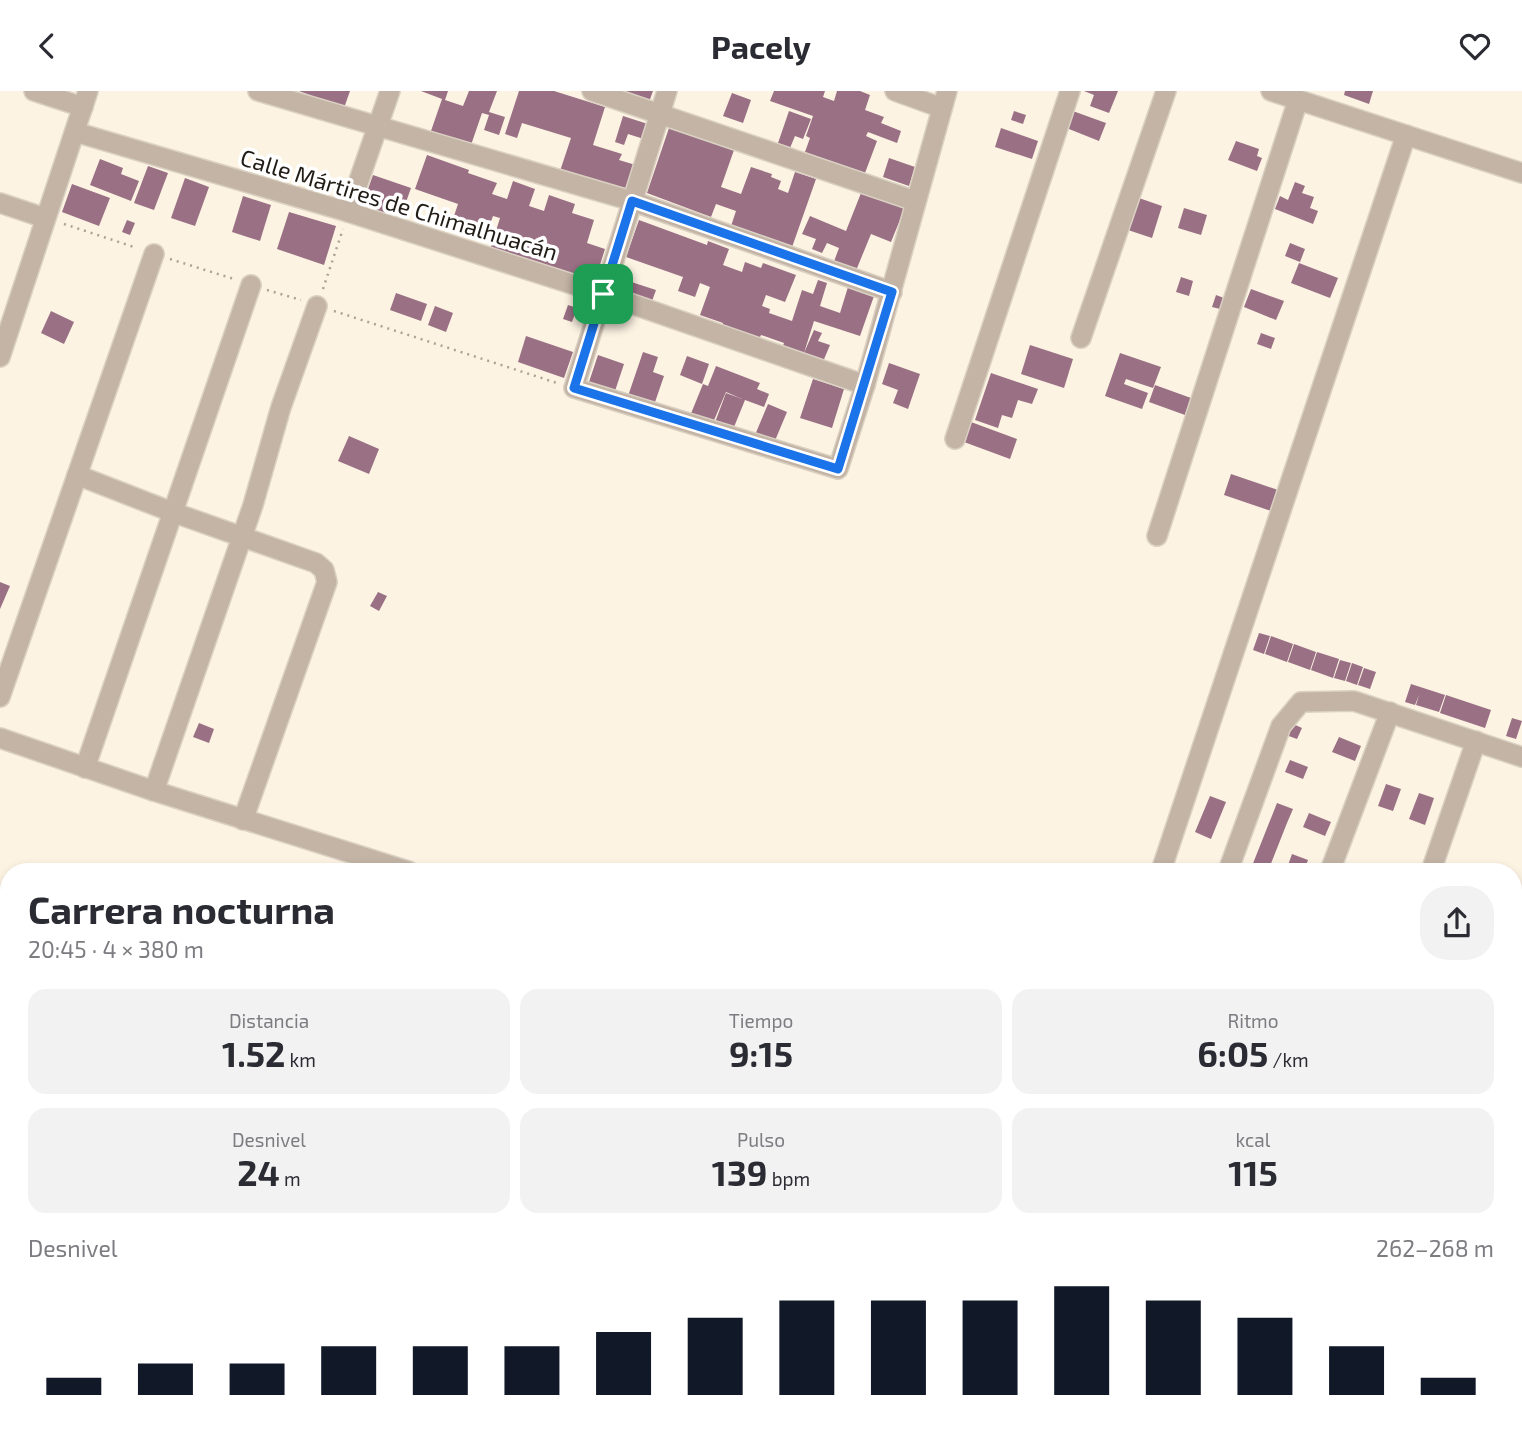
<!DOCTYPE html>
<html lang="es">
<meta charset="utf-8">
<style>
body{margin:0;font-family:"Exo 2",sans-serif;background:#f2f2f3;color:#2b2b33;height:100vh;display:flex;flex-direction:column;font-size:26px;white-space:nowrap}
*{box-sizing:border-box;margin:0}
p{font-size:23px;color:#7c7c81}
.icon{flex:none;width:38px;height:38px;fill:none;stroke:currentColor;stroke-width:2;stroke-linecap:round;stroke-linejoin:round}
.map{position:relative;flex:1;overflow:hidden}
.sheet{position:absolute;left:0px;top:772px;width:1522px;height:569px;display:flex;flex-direction:column;background:#fff;border-radius:28px 28px 0 0;box-shadow:0 4px 10px #0003}
.sheet>*{flex:none}
.pin{position:absolute;display:grid;place-items:center;width:60px;height:60px;color:#fff;margin:-30px;border-radius:14px;box-shadow:0 4px 10px #0006}
.round{display:grid;place-items:center;flex:none;width:74px;height:74px;border-radius:28px;background:#f2f2f3}
.head{display:flex;align-items:center;justify-content:space-between;height:119px;padding:0 28px}
h1{font-size:38px;font-weight:700;line-height:52px}
.metrics{display:grid;grid-template-columns:repeat(3,1fr);gap:10px;height:119px;padding:7px 28px}
.metrics div{display:grid;align-content:center;border-radius:18px;background:#f2f2f3;text-align:center}
.metrics b{font-size:35px;font-weight:700}
.metrics small{font-size:19px;font-weight:400}
.metrics p{font-size:19px}
.chart{height:196px;padding:14px 28px}
.chart p{display:flex;justify-content:space-between}
.chart svg{width:100%;height:126px;margin-top:7px;stroke:#111827;stroke-width:6}
header{display:flex;justify-content:space-between;align-items:center;height:91px;padding:0 28px;background:#fff;font-size:32px;font-weight:700}
.map>svg:first-child{display:block}
</style>
<header><svg class="icon" aria-label="back" viewBox="0 0 24 24"><path d="M15 5l-7 7 7 7"/></svg>Pacely<svg class="icon" aria-label="heart" viewBox="0 0 24 24"><path d="M12 20l-8-8c-3-5 5-10 8-4 3-6 11-1 8 4z"/></svg></header>
<div class="map">
<svg width="1522" height="1339" viewBox="0 0 1522 1339">
<rect width="100%" height="100%" fill="#fdf3e3"/>
<g fill="#9a7085">
<polygon points="299,0 350,0 344,17"/>
<polygon points="421,0 448,0 445,9 463,15 469,0 497,0 489,21 505,26 499,44 484,39 489,24 482,22 471,54 431,40 442,8"/>
<polygon points="519,0 554,0 605,16 593,54 622,63 619,69 639,75 630,105 559,83 571,47 522,32 517,47 505,43"/>
<polygon points="620,0 653,0 649,11"/>
<polygon points="774,0 825,0 823,6 834,10 837,0 860,0 870,4 865,19 884,26 881,32 901,40 897,52 868,41 866,45 877,50 865,82 805,61 810,47 806,45 813,25 770,10"/>
<polygon points="1084,0 1118,0 1109,22 1090,15 1094,4"/>
<polygon points="1345,0 1373,0 1369,13 1344,4"/>
<polygon points="732,2 751,9 743,32 723,25"/>
<polygon points="1070,19 1106,32 1099,50 1064,36"/>
<polygon points="789,20 811,28 803,48 795,45 790,57 778,52"/>
<polygon points="1014,20 1026,24 1023,33 1011,29"/>
<polygon points="623,25 651,34 647,49 628,43 624,54 615,51"/>
<polygon points="669,37 734,59 721,96 741,103 751,76 772,83 771,86 781,90 778,98 788,102 795,81 816,88 791,159 730,138 736,120 716,113 711,126 647,102"/>
<polygon points="1001,37 1038,50 1032,68 995,56"/>
<polygon points="1236,50 1259,58 1257,65 1262,67 1257,80 1228,69"/>
<polygon points="427,64 469,79 468,82 497,92 492,103 507,108 513,90 535,98 529,115 544,120 549,104 575,113 572,122 594,129 587,152 605,158 594,193 490,159 500,127 493,125 484,149 450,137 458,113 415,98"/>
<polygon points="889,67 915,76 909,95 883,86"/>
<polygon points="100,68 123,77 121,83 139,90 131,110 90,94"/>
<polygon points="148,75 168,82 154,119 134,112"/>
<polygon points="373,84 411,97 405,114 390,109 384,126 361,118"/>
<polygon points="185,87 209,96 195,135 171,127"/>
<polygon points="1295,91 1305,95 1302,102 1314,106 1310,117 1318,120 1313,133 1275,118 1280,105 1288,109"/>
<polygon points="72,93 110,107 99,135 62,121"/>
<polygon points="863,97 906,114 891,151 871,143 855,182 833,173 839,157 827,152 822,162 812,158 816,148 802,143 810,125 846,140"/>
<polygon points="243,105 271,114 260,150 232,141"/>
<polygon points="1136,106 1162,115 1152,147 1125,138"/>
<polygon points="1184,117 1207,124 1201,144 1178,137"/>
<polygon points="289,121 336,135 324,174 277,158"/>
<polygon points="127,129 135,132 130,144 122,141"/>
<polygon points="639,129 707,154 708,150 729,158 723,174 742,181 745,171 761,177 763,172 796,184 785,211 766,204 762,215 770,218 769,222 792,230 802,199 813,203 818,189 827,192 820,215 840,222 848,196 874,205 860,245 814,230 804,262 814,239 822,242 818,250 830,254 822,273 782,258 784,252 761,244 759,248 722,236 723,232 700,224 710,196 700,192 695,206 678,200 683,186 626,166"/>
<polygon points="1290,152 1305,158 1300,171 1285,165"/>
<polygon points="1299,172 1338,187 1330,207 1291,192"/>
<polygon points="1181,186 1193,190 1189,205 1176,201"/>
<polygon points="619,187 656,199 651,213 615,200"/>
<polygon points="1251,198 1284,210 1276,229 1244,216"/>
<polygon points="396,202 427,213 421,230 390,219"/>
<polygon points="1216,204 1224,207 1220,218 1212,216"/>
<polygon points="568,214 577,217 572,231 563,228"/>
<polygon points="435,215 453,222 446,241 428,234"/>
<polygon points="51,220 74,231 64,253 41,242"/>
<polygon points="1261,242 1275,247 1271,258 1257,253"/>
<polygon points="526,245 573,261 564,287 518,271"/>
<polygon points="1030,254 1073,268 1064,297 1021,283"/>
<polygon points="643,261 658,266 653,281 664,285 653,317 627,308"/>
<polygon points="1120,262 1161,276 1153,297 1126,288 1124,293 1148,302 1142,318 1105,305"/>
<polygon points="598,264 624,273 614,303 588,294"/>
<polygon points="687,265 709,273 702,293 680,284"/>
<polygon points="889,272 920,283 908,318 893,312 898,299 882,293"/>
<polygon points="716,275 760,292 757,298 769,303 764,316 745,309 732,341 714,334 726,302 742,308 726,301 712,334 690,325 703,293 708,295"/>
<polygon points="991,282 1038,298 1032,313 1018,309 1012,327 1002,324 998,337 975,329"/>
<polygon points="813,288 844,298 832,337 800,327"/>
<polygon points="1155,294 1191,307 1185,324 1149,311"/>
<polygon points="768,313 787,321 774,352 755,344"/>
<polygon points="971,331 1017,348 1010,368 964,351"/>
<polygon points="349,345 379,358 369,383 338,370"/>
<polygon points="1231,383 1278,399 1271,420 1224,404"/>
<polygon points="0,491 10,495 0,518"/>
<polygon points="378,501 387,505 379,520 370,515"/>
<polygon points="1259,542 1270,545 1264,563 1253,559"/>
<polygon points="1271,545 1293,553 1287,571 1265,563"/>
<polygon points="1294,553 1316,561 1310,579 1288,571"/>
<polygon points="1317,561 1339,568 1333,587 1311,579"/>
<polygon points="1340,569 1351,572 1345,590 1334,587"/>
<polygon points="1352,572 1363,576 1357,594 1346,590"/>
<polygon points="1364,577 1376,581 1370,598 1358,594"/>
<polygon points="1411,593 1445,604 1439,621 1416,614 1419,604 1415,614 1405,611"/>
<polygon points="1446,604 1491,619 1485,637 1440,622"/>
<polygon points="1512,627 1522,630 1516,648 1506,645"/>
<polygon points="199,632 214,638 209,652 193,646"/>
<polygon points="1291,632 1302,637 1297,648 1286,644"/>
<polygon points="1339,646 1361,655 1355,670 1332,661"/>
<polygon points="1290,669 1308,676 1303,688 1285,681"/>
<polygon points="1386,693 1401,698 1393,720 1378,715"/>
<polygon points="1419,702 1434,707 1425,734 1409,728"/>
<polygon points="1210,705 1226,711 1211,748 1195,741"/>
<polygon points="1277,712 1293,718 1287,732 1268,780 1250,780"/>
<polygon points="1309,722 1331,731 1325,745 1303,736"/>
<polygon points="1292,763 1308,769 1304,780 1286,780"/>
<polygon points="1521,889 1522,889 1522,919 1514,917"/>
<polygon points="1514,944 1522,947 1522,961 1514,957"/>
<polygon points="1514,960 1521,963 1516,975 1514,974"/>
<polygon points="1517,1024 1522,1025 1522,1038 1514,1035"/>
<polygon points="1514,1037 1522,1041 1522,1054 1514,1050"/>
<polygon points="1514,1054 1522,1057 1519,1069 1514,1067"/>
<polygon points="1522,1215 1522,1266 1514,1263 1514,1240"/>
<polygon points="815,1332 831,1332 829,1337"/>
</g>
<g fill="none" stroke-linecap="round" stroke-linejoin="round">
<g stroke="#dad1c2" stroke-width="22">
<g id="street">
<polyline points="34,0 83,16"/>
<polyline points="258,0 632,110 892,201"/>
<polyline points="592,0 915,110"/>
<polyline points="667,0 574,297 838,378 865,294 947,0"/>
<polyline points="895,0 942,17"/>
<polyline points="1271,0 1522,82"/>
<polyline points="75,41 348,121 603,203 865,294"/>
<polyline points="0,112 45,127"/>
<polyline points="348,121 390,0"/>
<polyline points="1081,247 1166,0"/>
<polyline points="0,266 88,0"/>
<polyline points="955,348 1070,0"/>
<polyline points="77,384 172,421 316,472 324,479 327,491 243,729"/>
<polyline points="1157,445 1298,9"/>
<polyline points="0,606 154,163"/>
<polyline points="0,647 154,700 408,780"/>
<polyline points="85,677 251,194"/>
<polyline points="154,700 253,414 281,316 317,215"/>
<polyline points="1161,780 1406,44"/>
<polyline points="1228,780 1281,635 1301,611 1354,610 1522,666"/>
<polyline points="1330,780 1390,621"/>
<polyline points="1431,780 1476,650"/>
<polyline points="1514,841 1522,819"/>
<polyline points="1514,939 1522,943"/>
<polyline points="1514,1102 1522,1104"/>
<polyline points="1514,1149 1522,1123"/>
<polyline points="1514,1288 1522,1290"/>
<polyline points="778,1332 798,1339"/>
</g>
</g>
<g stroke="#aba296" stroke-width="2.5" stroke-dasharray="2 5" stroke-linecap="butt">
<polyline points="64,133 137,157"/>
<polyline points="170,168 234,188"/>
<polyline points="323,198 343,138"/>
<polyline points="267,199 301,209"/>
<polyline points="334,220 557,292"/>
</g>
<use href="#street" stroke="#c3b4a5" stroke-width="19"/>
</g>
<g fill="none" stroke-linecap="round" stroke-linejoin="round">
<g stroke="#fff" stroke-width="14">
<polygon id="route" points="632,110 892,201 838,378 574,297"/>
</g>
<use href="#route" stroke="#1a73e8" stroke-width="9"/>
</g>
<g text-anchor="middle" stroke-width="7" stroke-linejoin="round" paint-order="stroke">
<g font-size="23" fill="#211c15" stroke="#fff">
<text transform="translate(399 114) rotate(17)" y="8">Calle Mártires de Chimalhuacán</text>
</g>
</g>
</svg>
<div class="pin" style="left:603px;top:203px;background:#1e9e55"><svg class="icon" aria-label="arrive" viewBox="0 0 24 24"><path d="M6 21V4h12l-3 4 3 4H6"/></svg></div>
<section class="sheet">
<div class="head"><div><h1>Carrera nocturna</h1><p>20:45 · 4 × 380 m</p></div><a class="round"><svg class="icon" aria-label="share" viewBox="0 0 24 24"><path d="M12 15V3M7 8l5-5 5 5M5 13v7h14v-7"/></svg></a></div>
<div class="metrics">
<div><p>Distancia</p><b>1.52<small> km</small></b></div>
<div><p>Tiempo</p><b>9:15</b></div>
<div><p>Ritmo</p><b>6:05<small> /km</small></b></div>
</div>
<div class="metrics">
<div><p>Desnivel</p><b>24<small> m</small></b></div>
<div><p>Pulso</p><b>139<small> bpm</small></b></div>
<div><p>kcal</p><b>115</b></div>
</div>
<div class="chart"><p><span>Desnivel</span>262–268 m</p>
<svg viewBox="0 0 160 44" preserveAspectRatio="none"><path d="M5 44V38M15 44V33M25 44V33M35 44V27M45 44V27M55 44V27M65 44V22M75 44V17M85 44V11M95 44V11M105 44V11M115 44V6M125 44V11M135 44V17M145 44V27M155 44V38"/></svg>
</div>
</section>
</div>
